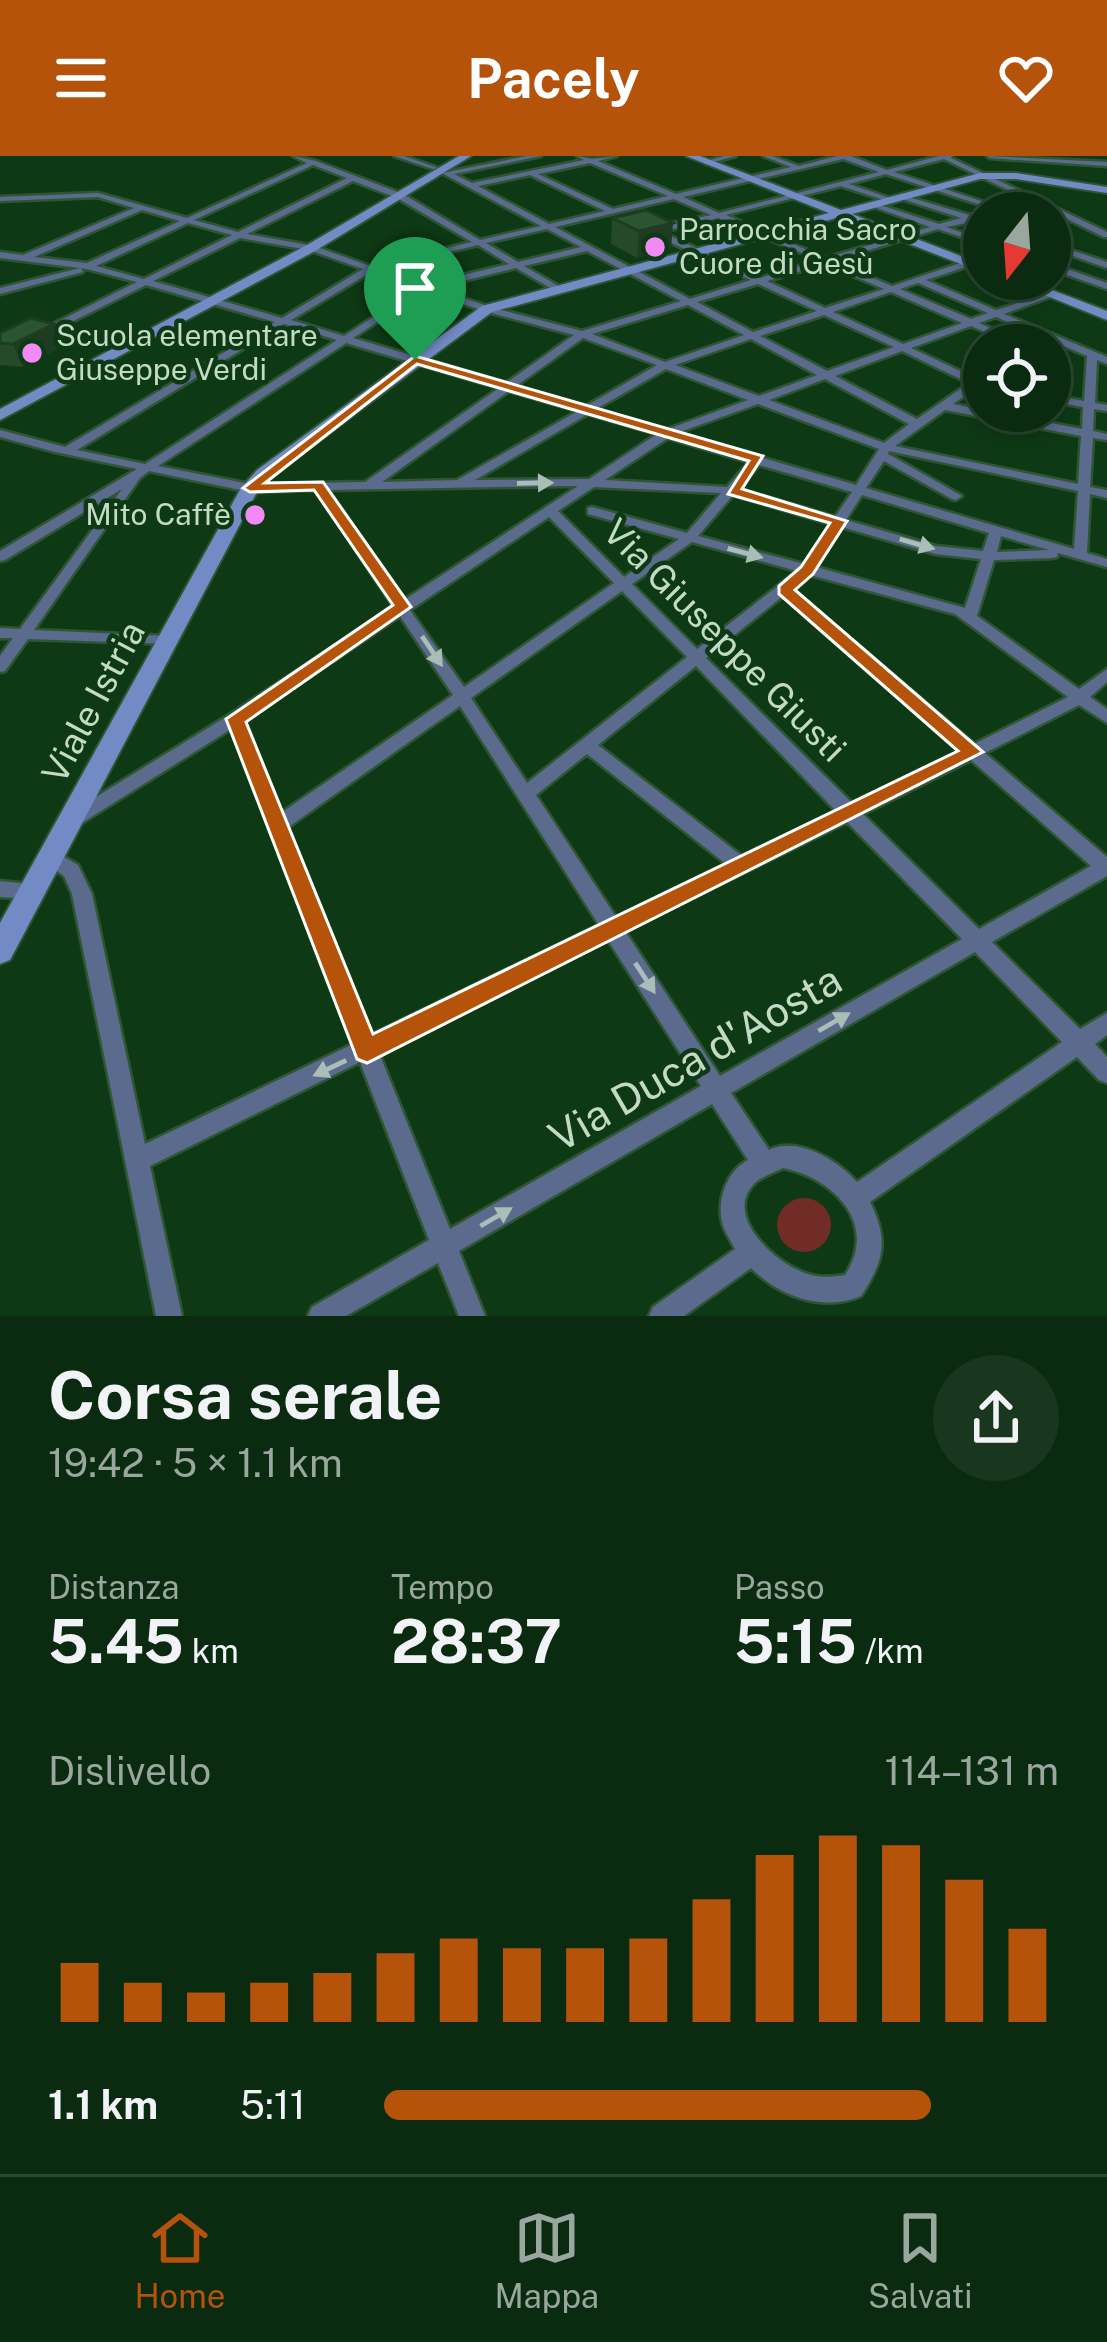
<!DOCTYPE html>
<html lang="it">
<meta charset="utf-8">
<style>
body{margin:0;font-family:"Public Sans",sans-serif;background:#18371e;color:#f1f3f6;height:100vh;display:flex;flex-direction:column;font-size:45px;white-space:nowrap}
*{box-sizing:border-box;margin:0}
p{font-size:39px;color:#99a79f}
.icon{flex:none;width:66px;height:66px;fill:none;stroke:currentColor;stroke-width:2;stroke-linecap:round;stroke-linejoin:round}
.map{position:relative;height:1160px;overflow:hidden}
.side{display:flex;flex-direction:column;background:#0a2b10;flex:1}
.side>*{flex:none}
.needle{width:78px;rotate:197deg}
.tools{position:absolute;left:963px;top:36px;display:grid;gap:24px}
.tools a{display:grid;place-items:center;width:108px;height:108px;border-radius:50%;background:#0a2b10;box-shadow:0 6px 18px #0003,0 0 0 3px #2a4730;font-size:60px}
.pin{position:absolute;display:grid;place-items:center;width:102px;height:102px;color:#fff;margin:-123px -51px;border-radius:50% 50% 50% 0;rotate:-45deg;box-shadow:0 0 12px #0007}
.pin .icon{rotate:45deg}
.round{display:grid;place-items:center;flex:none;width:126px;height:126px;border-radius:63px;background:#18371e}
.overview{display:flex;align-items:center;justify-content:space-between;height:204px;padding:0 48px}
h1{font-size:66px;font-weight:700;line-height:90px}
.metrics{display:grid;grid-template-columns:repeat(3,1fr);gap:18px;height:204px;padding:12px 48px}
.metrics div{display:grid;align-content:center}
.metrics b{font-size:60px;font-weight:700}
.metrics small{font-size:33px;font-weight:400}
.metrics p{font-size:33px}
.chart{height:336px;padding:24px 48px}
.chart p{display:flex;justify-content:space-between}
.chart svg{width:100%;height:216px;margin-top:12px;stroke:#b45309;stroke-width:6}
ul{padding:0 48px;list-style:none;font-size:39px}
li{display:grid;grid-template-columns:192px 144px 1fr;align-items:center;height:90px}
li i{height:30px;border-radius:15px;background:#b45309}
header{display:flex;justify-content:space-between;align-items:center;height:156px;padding:0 48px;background:#b45309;color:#fff;font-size:54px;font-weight:700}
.dock{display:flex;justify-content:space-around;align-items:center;height:168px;border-top:3px solid #2a4730;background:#0a2b10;font-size:33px;color:#99a79f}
.dock a{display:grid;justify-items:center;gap:6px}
.dock .active{color:#b45309}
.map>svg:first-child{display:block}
</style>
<header><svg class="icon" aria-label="menu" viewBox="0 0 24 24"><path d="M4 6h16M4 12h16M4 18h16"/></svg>Pacely<svg class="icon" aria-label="heart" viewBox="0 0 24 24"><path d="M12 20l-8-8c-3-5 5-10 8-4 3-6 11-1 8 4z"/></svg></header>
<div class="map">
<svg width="1107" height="1160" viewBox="0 0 1107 1160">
<rect width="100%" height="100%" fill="#0e3915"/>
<circle fill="#712c27" cx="804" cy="1069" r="27"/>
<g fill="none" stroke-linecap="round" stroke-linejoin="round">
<g stroke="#2f5634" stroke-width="5">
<g id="street">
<path d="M 293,0 L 316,5 L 403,38 L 480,84 L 541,70 L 442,17 L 527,0 L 541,0 L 454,18 L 472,27 L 584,4 L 577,0 L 592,3 L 617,0 L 598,5 L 676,38 L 791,11 L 763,0 L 772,0 L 799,10 L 837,0 L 851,0 L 887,14 L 939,0 L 952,0 L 951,2 L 1107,76 L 1107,81 L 1104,81 L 944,3 L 894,16 L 999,51 L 999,55 L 886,18 L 849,28 L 893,43 L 893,47 L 841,30 L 726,59 L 826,102 L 930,71 L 874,51 L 874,47 L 939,68 L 961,62 L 902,43 L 902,39 L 969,59 L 987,55 L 976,65 L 946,71 L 984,84 L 984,89 L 938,73 L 833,105 L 892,130 L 984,99 L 984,105 L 926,124 L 996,154 L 1053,136 L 1053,140 L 1004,158 L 1107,201 L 1107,208 L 1097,204 L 1095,247 L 1107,249 L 1107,255 L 1094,253 L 1093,275 L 1107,278 L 1107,284 L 1093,282 L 1090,331 L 1107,334 L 1107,342 L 1090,338 L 1087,397 L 1107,403 L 1107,411 L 1058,397 L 1057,401 L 1052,402 L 994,404 L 977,460 L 1079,533 L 1107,513 L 1107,526 L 1090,541 L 1107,553 L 1107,567 L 1079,549 L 985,597 L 1107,701 L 1107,720 L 992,786 L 1080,873 L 1107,857 L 1107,879 L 1095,888 L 1107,901 L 1107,927 L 1099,924 L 1077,901 L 870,1046 C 889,1084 884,1105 861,1140 C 823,1156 780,1141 751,1112 L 684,1160 L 649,1160 L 653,1151 L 735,1093 C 731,1085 724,1075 722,1066 C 717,1043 727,1015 748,1004 L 712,948 L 459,1095 L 485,1160 L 459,1160 L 438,1107 L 346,1160 L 308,1160 L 312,1151 L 429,1084 L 360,906 L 150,1010 L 182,1160 L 156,1160 L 72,738 L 64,720 L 44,706 L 42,701 L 44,696 L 51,693 L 78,709 L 92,738 L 145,988 L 353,888 L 231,573 L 77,670 L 71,672 L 65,670 L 62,665 L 65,660 L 229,559 L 394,451 L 316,334 L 250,336 L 149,315 L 140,322 L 34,474 L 167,480 L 172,482 L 174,485 L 172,488 L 28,483 L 5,515 L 0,516 L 0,500 L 13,482 L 0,482 L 0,472 L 20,473 L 122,333 L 5,404 L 0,405 L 0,395 L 137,313 L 55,296 L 0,281 L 0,274 L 65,291 L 275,166 L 146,129 L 45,179 L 39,179 L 39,175 L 137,126 L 87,113 L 81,112 L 83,116 L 0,138 L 0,132 L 80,112 L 0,102 L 0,96 L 23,99 L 134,52 L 98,41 L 0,45 L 0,41 L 98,37 L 187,62 L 307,7 ZM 843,3 L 879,16 L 719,57 L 683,41 ZM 590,7 L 668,40 L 613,53 L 538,18 ZM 313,9 L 347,22 L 238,76 L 194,64 ZM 530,19 L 605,55 L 549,68 L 478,30 ZM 353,25 L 397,42 L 472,86 L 370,110 L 314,90 L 247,78 ZM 674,43 L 711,59 L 648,72 L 648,76 L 751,124 L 690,143 L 555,71 ZM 142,54 L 180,65 L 87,107 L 34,101 ZM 718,62 L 818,104 L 760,122 L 662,76 ZM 188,67 L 232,79 L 144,123 L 96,110 ZM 547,73 L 581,91 L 518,106 L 486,87 ZM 240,82 L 309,94 L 363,113 L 282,162 L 153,125 ZM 478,89 L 509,108 L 425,128 L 379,113 ZM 587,95 L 681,145 L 582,175 L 490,151 L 434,132 L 516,112 L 559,137 L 562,136 L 562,132 L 524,110 ZM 825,108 L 884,133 L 825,152 L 767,125 ZM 371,116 L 418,132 L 344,180 L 291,164 ZM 918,127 L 988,157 L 971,163 L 900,133 ZM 758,128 L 817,155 L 753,176 L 697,146 ZM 425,135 L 484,155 L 574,179 L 506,227 L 353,182 ZM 891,136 L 962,167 L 903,188 L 833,156 ZM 688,149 L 744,179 L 665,206 L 592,178 ZM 824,159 L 894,191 L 827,215 L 760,180 ZM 996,161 L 1087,200 L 1084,245 L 1050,239 L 1050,245 L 1083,251 L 1082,273 L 953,248 L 977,231 L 984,233 L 984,226 L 911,192 L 971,170 L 1015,189 L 1028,189 L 979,167 ZM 284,168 L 337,184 L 145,308 L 77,294 ZM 583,182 L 657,209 L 586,250 L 516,230 ZM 751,183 L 817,219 L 759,240 L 675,209 ZM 346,187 L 499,232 L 365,326 L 250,328 L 158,310 ZM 902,195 L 969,227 L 917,263 L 835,220 ZM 666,213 L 748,244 L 665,274 L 596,253 ZM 825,223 L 909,268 L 884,287 L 769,244 ZM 509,235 L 578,255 L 457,324 L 382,326 ZM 758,248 L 879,293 L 856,329 L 677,277 ZM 945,254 L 1081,280 L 1078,328 L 895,290 ZM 588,258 L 657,278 L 589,323 L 475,324 ZM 668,282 L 749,306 L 727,331 L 605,324 ZM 889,295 L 1078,335 L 1074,393 L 866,332 L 884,305 L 952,343 L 956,344 L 962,340 L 888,298 ZM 759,309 L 852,336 L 835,361 L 739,333 ZM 578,330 L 404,444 L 328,334 L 559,330 ZM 594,331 L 721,337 L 687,377 L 592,351 L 588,352 L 588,358 L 679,383 L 624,421 L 558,355 ZM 733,339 L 831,368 L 804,408 L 698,380 ZM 862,339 L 989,377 L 983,395 L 936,390 L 846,364 ZM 549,361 L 614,427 L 464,531 L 410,454 ZM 842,371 L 935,398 L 981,403 L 965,452 L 816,411 ZM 1001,380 L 1049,394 L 997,396 ZM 692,386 L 797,415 L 697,493 L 632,428 ZM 810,419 L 955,458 L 1068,541 L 974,588 L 792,433 ZM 622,435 L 687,501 L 527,627 L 471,542 ZM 783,440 L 960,595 L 852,647 L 706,502 ZM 400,460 L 453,539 L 281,657 L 244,565 ZM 696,510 L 836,655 L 742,700 L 598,589 ZM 460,550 L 599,769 L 371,879 L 287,672 ZM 587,598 L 726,708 L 616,761 L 536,639 ZM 971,604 L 1091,710 L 979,773 L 863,658 ZM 847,666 L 962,783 L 720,920 L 625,775 ZM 608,784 L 701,930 L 450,1073 L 379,897 ZM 975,796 L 1062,886 L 857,1026 C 837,1004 798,980 769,994 L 731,937 ZM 783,1012 C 834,1022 879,1068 845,1119 C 828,1122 814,1122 798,1114 C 769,1101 722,1056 757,1025 C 764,1020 775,1016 783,1012 Z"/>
<polygon points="394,0 404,0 438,12 433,13"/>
<polygon points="724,0 736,0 706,8 703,6"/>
<polygon points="987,0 1107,6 1107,10 990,2"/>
<polygon points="1050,87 1107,106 1107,112 1050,92"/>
<polygon points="1050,107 1107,127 1107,133 1050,113"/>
<polygon points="0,725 39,729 42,735 39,741 32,743 0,741"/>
</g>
</g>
<g stroke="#2f5634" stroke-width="4">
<g id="secondary">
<polygon points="459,0 471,0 315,95 0,264 0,253 307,89"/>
<polygon points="686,0 700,0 841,54 980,17 1016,17 1107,31 1107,37 1016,23 980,23 852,58 984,109 984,117 840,61 492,156 269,322 258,334 10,804 0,808 0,767 241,332 257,314 482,150 829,57"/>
<polygon points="1005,123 1023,123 1107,155 1107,164"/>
</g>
</g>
<use href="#street" fill="#5b6b8e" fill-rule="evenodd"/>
<use href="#secondary" fill="#738bc4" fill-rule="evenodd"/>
</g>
<g fill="#254929">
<polygon points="646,54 671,94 637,102 611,88 612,62"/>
<polygon points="54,168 63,190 23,211 0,209 0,177"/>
</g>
<g fill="#1e3c22">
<polygon points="673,67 671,94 637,102 639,75"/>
<polygon points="54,168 63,190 23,211 13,188"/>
</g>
<g fill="#2b5530" stroke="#1e3c22" stroke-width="3">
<polygon points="646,54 673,67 639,75 612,62"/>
<polygon points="31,162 54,168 13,188 0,187 0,177"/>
</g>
<defs><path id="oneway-solid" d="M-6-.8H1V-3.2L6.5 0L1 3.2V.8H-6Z" transform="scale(3)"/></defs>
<g fill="#a9beb6">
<use href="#oneway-solid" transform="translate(535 327) rotate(-1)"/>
<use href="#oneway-solid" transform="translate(917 388) rotate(16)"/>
<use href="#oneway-solid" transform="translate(745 397) rotate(15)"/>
<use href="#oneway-solid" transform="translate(432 495) rotate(56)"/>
<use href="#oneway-solid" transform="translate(645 822) rotate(57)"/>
<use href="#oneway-solid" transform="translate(834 866) rotate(-30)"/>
<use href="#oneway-solid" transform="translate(330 912) rotate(155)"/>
<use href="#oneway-solid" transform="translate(496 1061) rotate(-30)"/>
</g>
<path fill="#b45309" stroke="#fff" stroke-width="3" fill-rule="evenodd" d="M 415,200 L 763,300 L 742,333 L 847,365 L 813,418 L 795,434 L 983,596 L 367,907 L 357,903 L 354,895 L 226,563 L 393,449 L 314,334 L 250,336 L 243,332 ZM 417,208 L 749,305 L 728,338 L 830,367 L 801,411 L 779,430 L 779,438 L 958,595 L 373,878 L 246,566 L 411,451 L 323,326 L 265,327 Z"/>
<g fill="#f18af4" stroke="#0e3915" stroke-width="4.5">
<circle cx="655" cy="91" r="12"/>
<circle cx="32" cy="197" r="12"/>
<circle cx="255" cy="359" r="12"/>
</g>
<g text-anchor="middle" stroke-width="9" stroke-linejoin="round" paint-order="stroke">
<g font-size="30" fill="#c3dac4" stroke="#0e3915" text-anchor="start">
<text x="679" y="84">Parrocchia Sacro<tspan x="679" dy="34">Cuore di Gesù</tspan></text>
<text x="56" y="190">Scuola elementare<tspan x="56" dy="34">Giuseppe Verdi</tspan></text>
<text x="231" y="369" text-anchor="end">Mito Caffè</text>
</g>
<g font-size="36" fill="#c3dac4" stroke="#0e3915">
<text transform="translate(725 484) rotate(45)" y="13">Via Giuseppe Giusti</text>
<text transform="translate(93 546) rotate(-62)" y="13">Viale Istria</text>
</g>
<g font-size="42" fill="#c3dac4" stroke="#0e3915">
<text transform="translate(695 902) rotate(-30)" y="15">Via Duca d'Aosta</text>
</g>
</g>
</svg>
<div class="tools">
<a><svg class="needle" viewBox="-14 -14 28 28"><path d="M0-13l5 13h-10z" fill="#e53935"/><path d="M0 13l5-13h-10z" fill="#99a79f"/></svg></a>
<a><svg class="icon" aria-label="locate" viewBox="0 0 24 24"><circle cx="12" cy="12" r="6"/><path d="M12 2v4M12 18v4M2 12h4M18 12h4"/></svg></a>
</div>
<div class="pin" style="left:415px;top:204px;background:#1e9e55"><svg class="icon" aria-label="arrive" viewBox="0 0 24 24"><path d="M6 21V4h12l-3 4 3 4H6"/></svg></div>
</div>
<section class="side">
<div class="overview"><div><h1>Corsa serale</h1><p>19:42 · 5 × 1.1 km</p></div><a class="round"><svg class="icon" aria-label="share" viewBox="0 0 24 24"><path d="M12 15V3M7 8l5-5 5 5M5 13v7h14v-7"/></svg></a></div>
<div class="metrics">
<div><p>Distanza</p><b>5.45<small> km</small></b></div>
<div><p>Tempo</p><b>28:37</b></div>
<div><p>Passo</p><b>5:15<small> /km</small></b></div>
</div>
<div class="chart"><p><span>Dislivello</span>114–131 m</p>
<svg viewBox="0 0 160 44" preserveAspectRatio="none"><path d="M5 44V32M15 44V36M25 44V38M35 44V36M45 44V34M55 44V30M65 44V27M75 44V29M85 44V29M95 44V27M105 44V19M115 44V10M125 44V6M135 44V8M145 44V15M155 44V25"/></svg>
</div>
<ul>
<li><b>1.1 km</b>5:11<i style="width:81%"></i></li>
</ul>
</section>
<nav class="dock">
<a class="active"><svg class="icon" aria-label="home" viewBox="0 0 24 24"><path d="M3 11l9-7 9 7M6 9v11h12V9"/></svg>Home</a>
<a><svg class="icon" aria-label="map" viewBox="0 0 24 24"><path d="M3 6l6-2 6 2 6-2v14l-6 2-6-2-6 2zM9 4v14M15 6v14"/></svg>Mappa</a>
<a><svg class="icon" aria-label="saved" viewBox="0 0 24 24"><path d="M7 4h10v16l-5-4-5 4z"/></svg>Salvati</a>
</nav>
